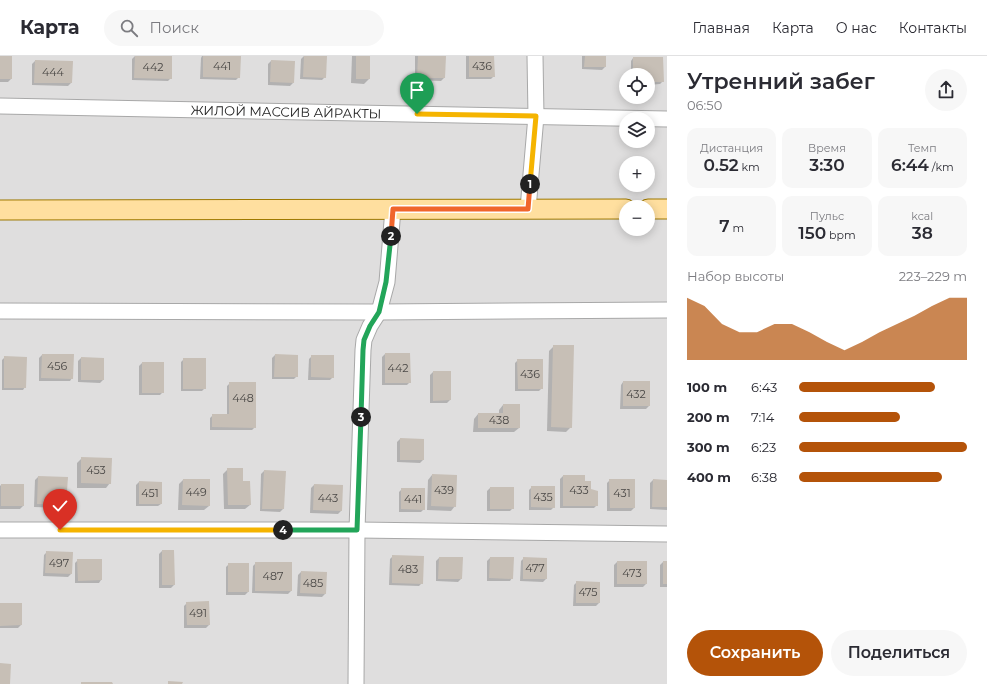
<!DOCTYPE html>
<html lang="ru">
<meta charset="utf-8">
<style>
body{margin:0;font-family:Montserrat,sans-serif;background:#f7f7f7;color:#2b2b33;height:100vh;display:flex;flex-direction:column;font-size:15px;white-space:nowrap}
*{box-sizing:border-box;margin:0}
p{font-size:13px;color:#7c7c81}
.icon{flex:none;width:22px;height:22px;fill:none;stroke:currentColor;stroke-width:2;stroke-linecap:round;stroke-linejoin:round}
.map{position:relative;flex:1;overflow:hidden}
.drawer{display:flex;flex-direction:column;background:#fff;width:320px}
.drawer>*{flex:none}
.buttons{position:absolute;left:619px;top:12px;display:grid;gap:8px}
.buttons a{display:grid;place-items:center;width:36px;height:36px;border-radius:50%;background:#fff;box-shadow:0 2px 10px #0003;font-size:20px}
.pin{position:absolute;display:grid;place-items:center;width:34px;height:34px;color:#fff;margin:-41px -17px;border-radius:50% 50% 50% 0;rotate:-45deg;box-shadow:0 0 4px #0007}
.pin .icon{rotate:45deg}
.km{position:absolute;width:20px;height:20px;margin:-10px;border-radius:50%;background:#222;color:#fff;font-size:11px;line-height:20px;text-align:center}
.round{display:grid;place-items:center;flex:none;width:42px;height:42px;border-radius:21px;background:#f7f7f7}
.summary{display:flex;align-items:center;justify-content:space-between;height:68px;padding:0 20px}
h1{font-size:22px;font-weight:600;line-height:30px}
.stats{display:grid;grid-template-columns:repeat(3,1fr);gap:6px;height:68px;padding:4px 20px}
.stats div{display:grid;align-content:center;border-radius:10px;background:#f7f7f7;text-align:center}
.stats b{font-size:17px;font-weight:600}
.stats small{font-size:11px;font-weight:400}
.stats p{font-size:11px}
.chart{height:112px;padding:8px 20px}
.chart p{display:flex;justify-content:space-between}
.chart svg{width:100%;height:72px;margin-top:4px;fill:#b45309;opacity:.7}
.primary-button{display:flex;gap:8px;margin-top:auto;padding:8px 20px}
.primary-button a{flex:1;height:46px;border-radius:24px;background:#b45309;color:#fff;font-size:16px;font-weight:600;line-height:46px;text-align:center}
.primary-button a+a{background:#f7f7f7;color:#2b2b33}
ul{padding:0 20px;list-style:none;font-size:13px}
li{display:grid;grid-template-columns:64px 48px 1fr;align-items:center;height:30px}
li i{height:10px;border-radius:5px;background:#b45309}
header{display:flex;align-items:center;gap:24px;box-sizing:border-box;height:56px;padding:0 20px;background:#fff;border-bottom:1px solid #e1e1e2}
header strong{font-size:19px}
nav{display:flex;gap:22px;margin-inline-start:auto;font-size:14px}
.search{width:280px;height:36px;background:#f7f7f7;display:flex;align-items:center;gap:10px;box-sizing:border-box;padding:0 14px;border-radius:22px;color:#7c7c81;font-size:15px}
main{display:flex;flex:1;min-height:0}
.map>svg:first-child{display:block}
</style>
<header>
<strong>Карта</strong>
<div class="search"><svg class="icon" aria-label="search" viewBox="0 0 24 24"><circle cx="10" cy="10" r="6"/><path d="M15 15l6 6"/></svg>Поиск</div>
<nav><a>Главная</a><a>Карта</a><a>О нас</a><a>Контакты</a></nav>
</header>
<main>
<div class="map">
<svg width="667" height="628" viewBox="0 0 667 628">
<rect width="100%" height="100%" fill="#f2efe7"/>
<path fill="#dfdede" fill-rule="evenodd" d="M 0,0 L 667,0 L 667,628 L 0,628 ZM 626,19 L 648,19 L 648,41 L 626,41 ZM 626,63 L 648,63 L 648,85 L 626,85 ZM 626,107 L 648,107 L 648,129 L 626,129 ZM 626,151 L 648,151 L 648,173 L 626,173 Z"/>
<g fill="#0003">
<polygon points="0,0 11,0 11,23 8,26 0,26"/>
<polygon points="135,0 171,22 168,25 132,24 132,3"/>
<polygon points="202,0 240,0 239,21 236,24 200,23 201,2"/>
<polygon points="304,0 325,21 322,24 300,23 301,3"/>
<polygon points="352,0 369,0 369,23 364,28 351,27"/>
<polygon points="415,0 445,0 444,22 441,25 415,24"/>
<polygon points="466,0 493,0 494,20 491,23 466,23"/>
<polygon points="582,0 605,0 605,11 602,14 582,13"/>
<polygon points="633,2 663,25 660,28 648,29 648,19 631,19 631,5"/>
<polygon points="35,5 71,27 68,30 32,29 32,8"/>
<polygon points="271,5 293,27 290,30 268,29 268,8"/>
<polygon points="554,290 571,371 566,376 547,375 549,295"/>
<polygon points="385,298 410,326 407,329 382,329 382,301"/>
<polygon points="42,299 73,299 72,322 70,325 39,325 39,302"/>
<polygon points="275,299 297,320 294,323 272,323 272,302"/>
<polygon points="312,300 333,321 330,324 308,324 309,303"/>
<polygon points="5,301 25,331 23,334 2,334 2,304"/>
<polygon points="81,302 103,324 100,327 78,326 78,305"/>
<polygon points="184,303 205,332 202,335 181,335 181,306"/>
<polygon points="518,304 542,332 539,335 515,335 515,307"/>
<polygon points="142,307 163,336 160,339 139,339 139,310"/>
<polygon points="433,316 450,344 447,347 430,347 430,319"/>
<polygon points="623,326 649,350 646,353 620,353 621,329"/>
<polygon points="230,327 255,371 252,374 210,374 210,362 213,359 227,359 227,330"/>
<polygon points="503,349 519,372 514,376 473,376 474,363 478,358 499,358 499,354"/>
<polygon points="400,383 423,404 420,407 397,406 397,386"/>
<polygon points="82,402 110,427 106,432 77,432 77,407"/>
<polygon points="228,413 242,426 250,449 245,453 224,453 223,418"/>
<polygon points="264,415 283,453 280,456 260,455 261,418"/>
<polygon points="432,419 455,450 451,455 427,454 428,424"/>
<polygon points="563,420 584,426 590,434 597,449 594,452 560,452 560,423"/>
<polygon points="38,421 65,449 62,452 34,451 35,424"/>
<polygon points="183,424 209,450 204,454 178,454 179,428"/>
<polygon points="610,424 634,452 631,455 607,455 607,427"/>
<polygon points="653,424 667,425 667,454 650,453 650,427"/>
<polygon points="139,426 161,448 158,450 136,450 136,429"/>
<polygon points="1,429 23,450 20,453 0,453 0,430"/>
<polygon points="314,429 342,430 341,455 338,458 310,457 311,432"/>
<polygon points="532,431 554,451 551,454 529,454 529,434"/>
<polygon points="490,432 513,452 510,455 487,455 487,435"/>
<polygon points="402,433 424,453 421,456 399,456 399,436"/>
<polygon points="162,495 173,495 174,529 171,532 159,532 159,498"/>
<polygon points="47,496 71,518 68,521 43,520 44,499"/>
<polygon points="393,500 422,527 419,530 389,529 390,503"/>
<polygon points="439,502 461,523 458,526 436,525 436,505"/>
<polygon points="490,502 512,522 510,525 487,525 487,505"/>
<polygon points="524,502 546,523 543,526 520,525 521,505"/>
<polygon points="78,504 101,504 101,524 99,527 75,527 75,507"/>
<polygon points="617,506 646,528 643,531 614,531 614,509"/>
<polygon points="663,506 667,506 667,531 660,531 660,509"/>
<polygon points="256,507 291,535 288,538 252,537 253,510"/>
<polygon points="229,508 248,536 245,539 226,539 226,511"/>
<polygon points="301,516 326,517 325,538 322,541 297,540 298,519"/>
<polygon points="577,526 599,527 599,547 596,550 573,550 574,529"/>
<polygon points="187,547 209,569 206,572 184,572 184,550"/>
<polygon points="0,548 21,569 18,572 0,572"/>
</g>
<g fill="#c7bfb6">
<rect x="0" y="0" width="12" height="23"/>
<polygon points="135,0 172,0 172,23 134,22"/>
<polygon points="203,0 241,0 240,22 203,21"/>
<polygon points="304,0 327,0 326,22 303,21"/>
<rect x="356" y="0" width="14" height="23"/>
<polygon points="418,0 446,0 445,22 417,22"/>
<polygon points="469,0 494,0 495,21 469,21"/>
<polygon points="585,0 606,0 606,11 584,11"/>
<polygon points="633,1 663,1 664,26 648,26 648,19 633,19"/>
<polygon points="35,4 73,5 72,27 34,27"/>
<polygon points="271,4 295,5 294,27 270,26"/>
<polygon points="553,289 574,289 572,372 551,371"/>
<polygon points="385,297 410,297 411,327 385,327"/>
<polygon points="42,298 74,298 73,323 41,322"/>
<polygon points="275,298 298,299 298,321 274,321"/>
<polygon points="311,299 334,299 334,322 311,321"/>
<polygon points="4,300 27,301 26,332 4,332"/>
<polygon points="81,301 104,302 104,324 81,324"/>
<rect x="183" y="302" width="23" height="31"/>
<polygon points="517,303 543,303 543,333 518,333"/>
<rect x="142" y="306" width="22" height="31"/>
<polygon points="433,315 451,315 451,344 433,345"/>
<rect x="623" y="325" width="27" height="25"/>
<polygon points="229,326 256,326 256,372 212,371 212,358 229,358"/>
<polygon points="503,348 520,348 520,372 478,372 478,357 503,357"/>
<polygon points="400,382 424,383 424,404 400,404"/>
<polygon points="81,401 112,402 111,428 81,427"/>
<polygon points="227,412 243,412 243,425 250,425 251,449 228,449"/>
<polygon points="264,414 286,415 284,453 262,453"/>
<polygon points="432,418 457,419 456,451 431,450"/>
<polygon points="563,419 585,419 585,425 591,425 591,433 598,435 598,450 563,450"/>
<polygon points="38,420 68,421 66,449 37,448"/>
<polygon points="183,423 210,423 210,450 182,449"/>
<polygon points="609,423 635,423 635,452 610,452"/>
<polygon points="653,423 667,424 667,451 652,451"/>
<polygon points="139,425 162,426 162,448 139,448"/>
<rect x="1" y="428" width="23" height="22"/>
<polygon points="314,428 343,429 342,455 313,454"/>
<polygon points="531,430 555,430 555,452 531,451"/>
<rect x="490" y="431" width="24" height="22"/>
<polygon points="401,432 425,432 425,454 401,453"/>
<polygon points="162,494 174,494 175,529 162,529"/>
<polygon points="46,495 73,496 72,518 45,517"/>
<polygon points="392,499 424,500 423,528 392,527"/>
<polygon points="439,501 463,501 462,523 438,523"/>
<polygon points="490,501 514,501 513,523 489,522"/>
<polygon points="523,501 547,502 547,523 523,523"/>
<polygon points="77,503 102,503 102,524 78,525"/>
<rect x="617" y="505" width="30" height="23"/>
<rect x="663" y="505" width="4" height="23"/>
<rect x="255" y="506" width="37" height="29"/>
<rect x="228" y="507" width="21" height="29"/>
<polygon points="301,515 327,516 326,538 300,537"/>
<polygon points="576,525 600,526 600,547 576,547"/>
<polygon points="209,545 210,569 187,569 186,546"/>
<polygon points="0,547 22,547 22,569 0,570"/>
<polygon points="0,607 11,608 10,628 0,628"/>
<polygon points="168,625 183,626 182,628 168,628"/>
<polygon points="81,626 112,626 113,628 81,628"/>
</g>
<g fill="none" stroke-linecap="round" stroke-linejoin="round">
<g stroke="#a8a8a8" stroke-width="17">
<g id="minor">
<path id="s1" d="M 0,50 L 667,63"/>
<polyline points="528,153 536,60 535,0"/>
<polyline points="0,255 379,256 667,254"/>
<polyline points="0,474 357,474 667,478"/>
<polyline points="356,628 357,474 363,294 364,284 370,270 379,256 387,226 393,153"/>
</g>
</g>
<g stroke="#9e7900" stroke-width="21">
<g id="major">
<polyline points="648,153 667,153"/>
<polyline points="0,154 626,153"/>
</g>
</g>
<use href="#minor" stroke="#fff" stroke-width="15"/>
<use href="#major" stroke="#ffdf9f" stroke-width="19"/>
</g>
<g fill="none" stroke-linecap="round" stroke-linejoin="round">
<g stroke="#fff" stroke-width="8">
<polyline id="split-1" points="417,58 536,60 530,128"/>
</g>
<g stroke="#fff" stroke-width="8">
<polyline id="split-2" points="391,180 393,153 528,153 530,128"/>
</g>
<g stroke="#fff" stroke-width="8">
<polyline id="split-3" points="361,361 363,294 364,284 370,270 379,256 386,226 391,180"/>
</g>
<g stroke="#fff" stroke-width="8">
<polyline id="split-4" points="283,474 357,474 361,361"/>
</g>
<g stroke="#fff" stroke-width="8">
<polyline id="split-5" points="60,474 283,474"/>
</g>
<use href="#split-1" stroke="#f5b400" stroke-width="5"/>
<use href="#split-2" stroke="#f0652b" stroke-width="5"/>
<use href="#split-3" stroke="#22a559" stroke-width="5"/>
<use href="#split-4" stroke="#22a559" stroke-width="5"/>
<use href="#split-5" stroke="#f5b400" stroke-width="5"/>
</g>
<g text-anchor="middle" stroke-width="4" stroke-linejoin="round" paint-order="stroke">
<g font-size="11" fill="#4a4846">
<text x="222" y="14">441</text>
<text x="482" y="14">436</text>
<text x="153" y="15">442</text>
<text x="53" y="20">444</text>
<text x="57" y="314">456</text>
<text x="398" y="316">442</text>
<text x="530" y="322">436</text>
<text x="636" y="342">432</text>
<text x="243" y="346">448</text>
<text x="499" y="368">438</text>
<text x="96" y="418">453</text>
<text x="444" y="438">439</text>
<text x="579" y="438">433</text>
<text x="196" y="440">449</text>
<text x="150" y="441">451</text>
<text x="622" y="441">431</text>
<text x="543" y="445">435</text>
<text x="328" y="446">443</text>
<text x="413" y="447">441</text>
<text x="59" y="511">497</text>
<text x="535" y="516">477</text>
<text x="408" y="517">483</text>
<text x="632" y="521">473</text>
<text x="273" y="524">487</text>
<text x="313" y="531">485</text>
<text x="588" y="540">475</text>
<text x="198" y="561">491</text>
</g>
<g font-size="13" fill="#212121" stroke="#fff">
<text dy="5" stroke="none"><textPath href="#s1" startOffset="286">ЖИЛОЙ МАССИВ АЙРАКТЫ</textPath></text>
</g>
</g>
</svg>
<div class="buttons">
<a><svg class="icon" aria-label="locate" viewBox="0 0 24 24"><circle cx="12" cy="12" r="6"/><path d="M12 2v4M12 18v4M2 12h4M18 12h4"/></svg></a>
<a><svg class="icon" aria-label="layers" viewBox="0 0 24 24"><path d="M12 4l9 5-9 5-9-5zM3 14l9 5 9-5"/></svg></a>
<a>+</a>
<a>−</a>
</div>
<div class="pin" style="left:417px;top:58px;background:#1e9e55"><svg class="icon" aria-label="arrive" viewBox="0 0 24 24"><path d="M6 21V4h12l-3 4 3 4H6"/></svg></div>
<div class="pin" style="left:60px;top:474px;background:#d93025"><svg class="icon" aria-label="check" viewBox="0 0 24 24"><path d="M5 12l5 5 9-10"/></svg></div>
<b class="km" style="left:530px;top:128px">1</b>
<b class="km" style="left:391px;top:180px">2</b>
<b class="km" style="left:361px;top:361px">3</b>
<b class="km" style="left:283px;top:474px">4</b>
</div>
<section class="drawer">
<div class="summary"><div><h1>Утренний забег</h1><p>06:50</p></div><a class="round"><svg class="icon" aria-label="share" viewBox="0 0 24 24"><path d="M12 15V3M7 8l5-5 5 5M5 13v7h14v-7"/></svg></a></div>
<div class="stats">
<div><p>Дистанция</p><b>0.52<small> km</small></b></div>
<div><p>Время</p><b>3:30</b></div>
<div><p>Темп</p><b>6:44<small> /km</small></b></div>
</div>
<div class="stats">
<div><b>7<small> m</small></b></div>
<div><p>Пульс</p><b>150<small> bpm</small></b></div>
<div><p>kcal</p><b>38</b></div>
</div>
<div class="chart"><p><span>Набор высоты</span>223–229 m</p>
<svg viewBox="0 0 160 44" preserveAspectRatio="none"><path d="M0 44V6L10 11L20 22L30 27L40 27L50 22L60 22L70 27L80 33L90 38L100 33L110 27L120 22L130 17L140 11L150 6L160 6V44z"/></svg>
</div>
<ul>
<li><b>100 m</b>6:43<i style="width:81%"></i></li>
<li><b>200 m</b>7:14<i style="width:60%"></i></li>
<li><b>300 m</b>6:23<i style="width:100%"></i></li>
<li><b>400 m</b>6:38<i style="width:85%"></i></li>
</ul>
<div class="primary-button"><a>Сохранить</a><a>Поделиться</a></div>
</section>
</main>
